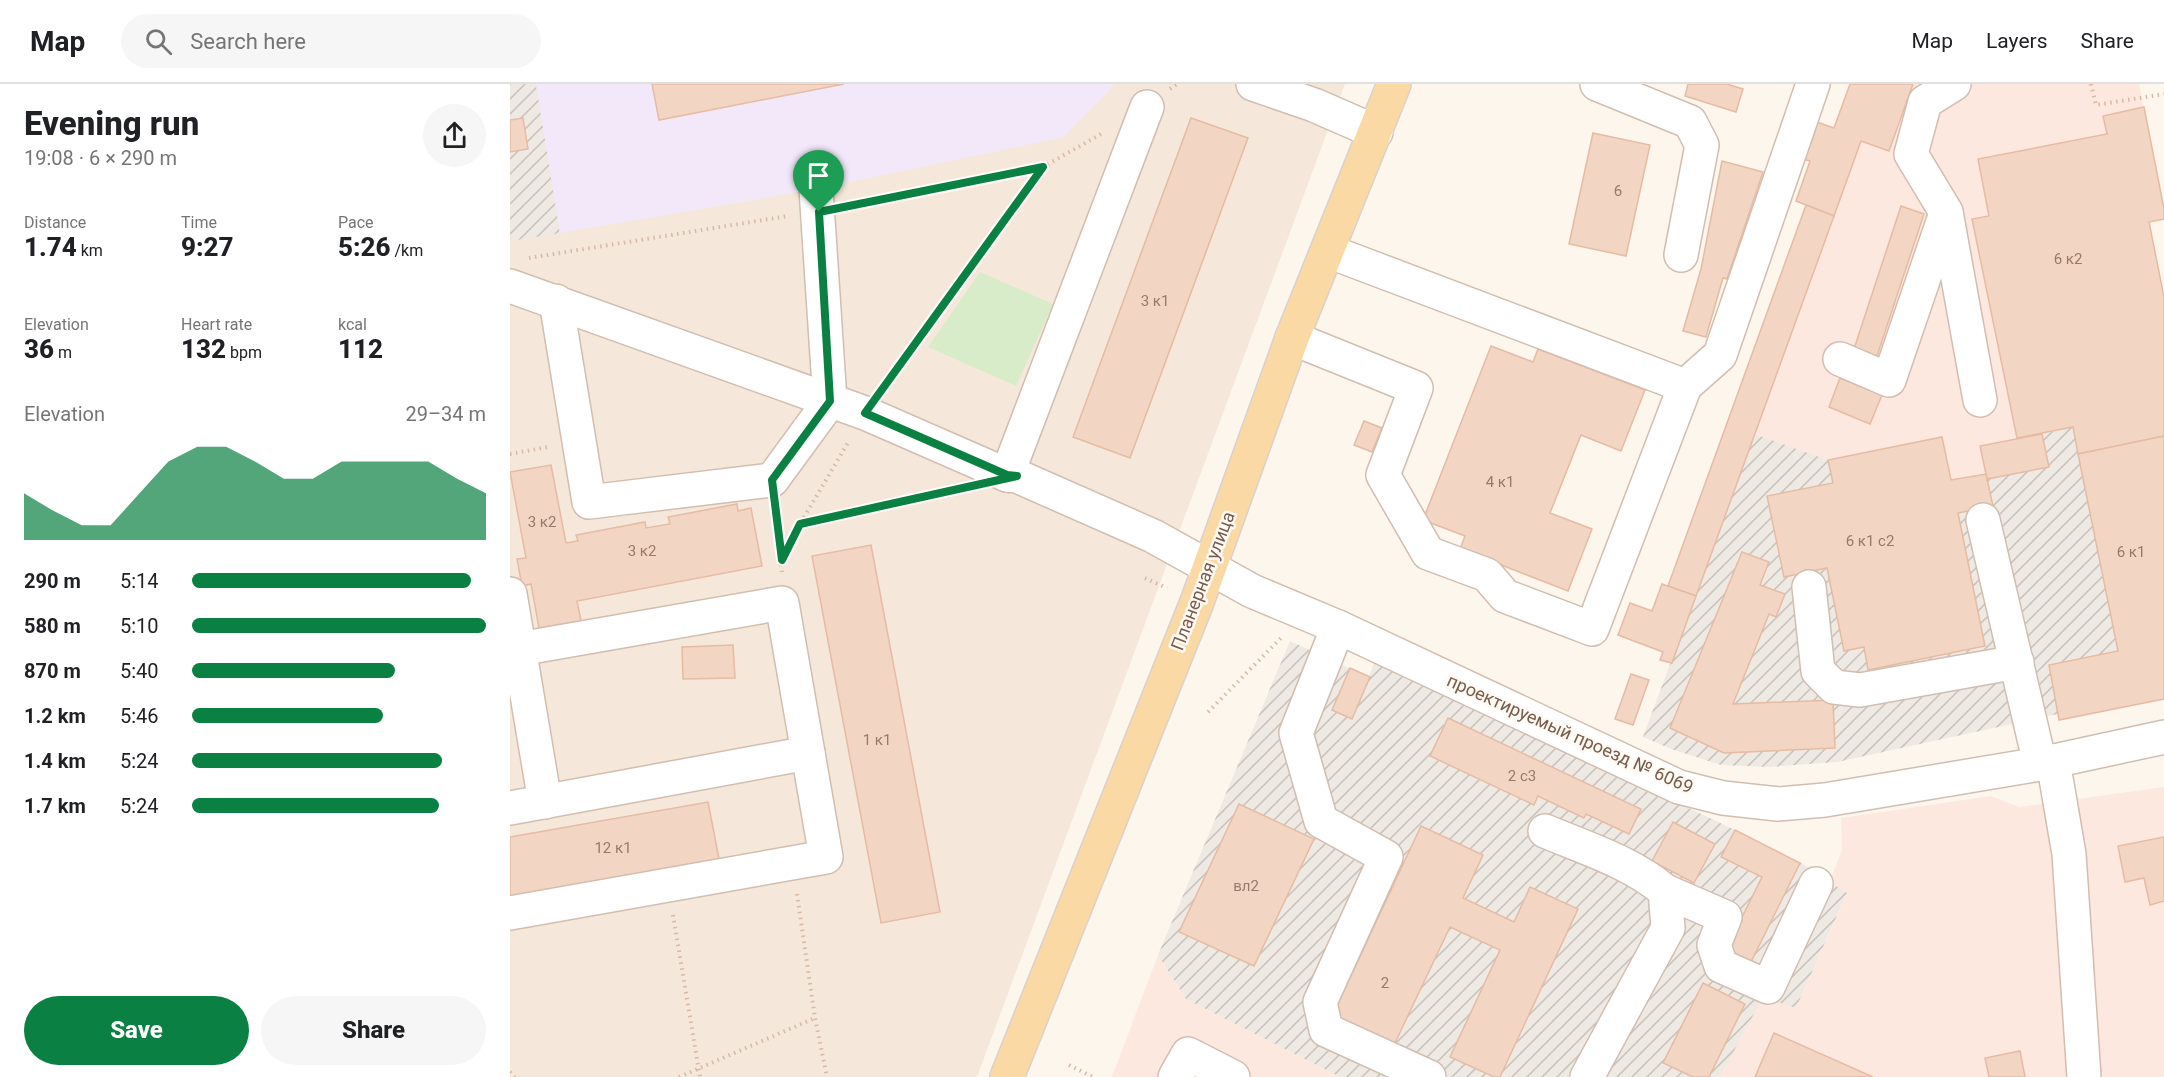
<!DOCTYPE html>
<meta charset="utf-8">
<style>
body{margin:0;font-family:Roboto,sans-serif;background:#f6f6f6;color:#202124;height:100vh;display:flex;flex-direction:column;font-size:22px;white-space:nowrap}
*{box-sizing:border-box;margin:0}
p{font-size:20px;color:#757577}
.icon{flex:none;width:33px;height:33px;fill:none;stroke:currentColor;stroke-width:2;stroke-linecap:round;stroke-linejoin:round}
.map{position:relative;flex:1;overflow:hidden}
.side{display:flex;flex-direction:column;background:#fff;width:510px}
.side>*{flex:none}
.pin{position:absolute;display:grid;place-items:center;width:51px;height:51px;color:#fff;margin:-62px -26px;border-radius:50% 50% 50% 0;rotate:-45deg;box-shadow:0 0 6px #0007}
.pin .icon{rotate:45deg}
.round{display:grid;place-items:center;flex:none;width:63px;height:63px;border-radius:32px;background:#f6f6f6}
.overview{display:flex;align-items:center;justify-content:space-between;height:102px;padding:0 24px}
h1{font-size:33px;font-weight:800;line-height:45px}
.stats{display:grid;grid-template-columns:repeat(3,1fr);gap:9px;height:102px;padding:6px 24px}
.stats div{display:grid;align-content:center}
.stats b{font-size:26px;font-weight:800}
.stats small{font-size:16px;font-weight:400}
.stats p{font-size:16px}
.chart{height:168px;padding:12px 24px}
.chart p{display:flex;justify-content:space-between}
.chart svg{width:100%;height:108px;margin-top:6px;fill:#0b8043;opacity:.7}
.cta{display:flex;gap:12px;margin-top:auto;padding:12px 24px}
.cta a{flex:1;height:69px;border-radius:36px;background:#0b8043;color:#fff;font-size:24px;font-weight:800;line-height:69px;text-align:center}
.cta a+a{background:#f6f6f6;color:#202124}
ul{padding:0 24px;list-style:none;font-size:20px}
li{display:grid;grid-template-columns:96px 72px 1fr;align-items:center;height:45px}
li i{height:15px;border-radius:8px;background:#0b8043}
header{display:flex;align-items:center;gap:36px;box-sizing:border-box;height:84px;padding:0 30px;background:#fff;border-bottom:2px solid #e0e0e0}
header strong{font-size:28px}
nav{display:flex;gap:33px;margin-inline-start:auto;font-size:21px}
.search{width:420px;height:54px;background:#f6f6f6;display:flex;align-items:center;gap:15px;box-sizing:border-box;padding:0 21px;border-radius:33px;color:#757577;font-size:22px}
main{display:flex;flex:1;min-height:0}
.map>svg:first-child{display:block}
</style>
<header>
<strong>Map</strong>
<div class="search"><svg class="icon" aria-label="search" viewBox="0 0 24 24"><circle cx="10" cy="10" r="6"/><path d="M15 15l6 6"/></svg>Search here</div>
<nav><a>Map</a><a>Layers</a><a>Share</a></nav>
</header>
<main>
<section class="side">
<div class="overview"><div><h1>Evening run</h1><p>19:08 · 6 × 290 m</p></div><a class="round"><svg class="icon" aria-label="share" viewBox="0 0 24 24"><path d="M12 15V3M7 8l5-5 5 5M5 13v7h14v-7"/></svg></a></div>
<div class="stats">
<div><p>Distance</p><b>1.74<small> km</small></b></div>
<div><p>Time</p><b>9:27</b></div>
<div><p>Pace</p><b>5:26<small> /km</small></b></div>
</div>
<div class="stats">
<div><p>Elevation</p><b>36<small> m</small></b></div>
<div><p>Heart rate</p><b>132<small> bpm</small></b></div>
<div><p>kcal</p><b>112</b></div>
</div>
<div class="chart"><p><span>Elevation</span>29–34 m</p>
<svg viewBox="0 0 160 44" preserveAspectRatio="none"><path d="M0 44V25L10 32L20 38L30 38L40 25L50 12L60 6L70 6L80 12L90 19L100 19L110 12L120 12L130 12L140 12L150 19L160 25V44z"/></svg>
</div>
<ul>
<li><b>290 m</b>5:14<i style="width:95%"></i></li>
<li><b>580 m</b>5:10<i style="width:100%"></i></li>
<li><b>870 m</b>5:40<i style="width:69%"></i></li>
<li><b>1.2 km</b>5:46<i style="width:65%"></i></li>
<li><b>1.4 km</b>5:24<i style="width:85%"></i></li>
<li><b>1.7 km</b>5:24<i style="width:84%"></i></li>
</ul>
<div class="cta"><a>Save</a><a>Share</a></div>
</section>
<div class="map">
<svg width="1654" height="993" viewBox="0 0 1654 993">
<defs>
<pattern id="industrial-furrows" width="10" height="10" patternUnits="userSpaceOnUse" patternTransform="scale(1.5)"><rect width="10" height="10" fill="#efe9e4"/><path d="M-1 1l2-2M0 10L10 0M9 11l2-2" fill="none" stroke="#c7c0bb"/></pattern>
</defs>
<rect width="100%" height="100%" fill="#fdf6ec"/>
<polygon fill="#f5e8da" points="0,0 835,0 467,993 0,993"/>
<g fill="#fde8e0">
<polygon points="1403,0 1629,0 1654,125 1654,135 1639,138 1654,213 1654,352 1563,343 1507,354 1471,362 1476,390 1441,396 1432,353 1318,376 1245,350 1351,57"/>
<polygon points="1654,703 1654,993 1210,993 1253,912 1286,924 1337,810 1320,797 1332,766 1331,734 1481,712 1509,723"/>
<polygon points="648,871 676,915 830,993 602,993"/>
</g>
<g fill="url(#industrial-furrows)">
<polygon points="0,0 26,0 50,149 0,157"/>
<polygon points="1563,343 1654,615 1548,630 1327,678 1259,683 1211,681 1161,665 1133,653 1245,350 1318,376 1432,353 1441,396 1539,382 1532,350"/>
<polygon points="780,557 859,593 865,575 1225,746 1291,779 1337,809 1286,924 1253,913 1210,993 830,993 676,915 648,871"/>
</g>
<polygon fill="#f3e8fa" points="26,0 605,0 554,53 306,105 50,149"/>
<polygon fill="#d8ecc9" points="470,188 543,220 506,302 418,263"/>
<g fill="#f3d5c3" stroke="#e6bba3" stroke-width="1.5">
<polygon points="142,0 334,0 149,36"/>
<polygon points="1178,0 1217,0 1233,5 1226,28 1175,12"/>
<polygon points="1340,0 1403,0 1379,67 1351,57 1324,132 1286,117 1300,77 1293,75 1307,38 1324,44"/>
<polygon points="1634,23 1654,125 1654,135 1639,138 1654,213 1654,352 1568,370 1563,343 1507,354 1462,135 1479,132 1468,75 1597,50 1593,32"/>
<polygon points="13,34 18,65 0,68 0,36"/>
<polygon points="681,34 738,54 620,374 563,353"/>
<polygon points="1083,49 1140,61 1116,172 1059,160"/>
<polygon points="1212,77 1253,88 1217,195 1213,194 1196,253 1173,247 1191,185"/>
<polygon points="1296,121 1324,132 1186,512 1158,502"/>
<polygon points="1391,122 1414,130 1367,272 1344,265"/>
<polygon points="981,262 1023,278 1028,265 1135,306 1111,367 1071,351 1040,429 1082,445 1058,507 950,465 955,452 913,436"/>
<polygon points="1330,294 1372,311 1360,340 1319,323"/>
<polygon points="854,337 872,344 862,368 844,361"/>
<polygon points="1532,350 1539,383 1477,395 1470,362"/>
<polygon points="1654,352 1654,615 1549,636 1539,581 1608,567 1568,370"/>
<polygon points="1432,353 1441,396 1476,390 1477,395 1483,422 1448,429 1475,562 1358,586 1354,563 1334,567 1317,484 1274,493 1257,412 1323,399 1318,376"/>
<polygon points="41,381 56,459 68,457 66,451 135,438 136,444 160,440 158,433 227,420 228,427 241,424 252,482 67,517 71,537 29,544 21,500 12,502 7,475 16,474 0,388"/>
<polygon points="361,461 430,828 371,839 302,472"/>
<polygon points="1232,468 1259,478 1250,501 1275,510 1266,533 1259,530 1223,620 1323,616 1325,664 1214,669 1160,644"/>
<polygon points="1152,500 1186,512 1162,579 1150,576 1153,568 1108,551 1120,519 1142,527"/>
<polygon points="223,561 225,594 173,595 172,563"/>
<polygon points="840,584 860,593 842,635 822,626"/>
<polygon points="1121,590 1139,596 1123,641 1105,635"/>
<polygon points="938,634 1131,725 1119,750 1076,730 1074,734 1028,712 1024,721 920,672"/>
<polygon points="198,718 211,785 0,822 0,753"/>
<polygon points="729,720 804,755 744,882 669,848"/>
<polygon points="1163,738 1205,760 1184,799 1142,777"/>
<polygon points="911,742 973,771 953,814 1004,838 1020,803 1068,825 990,993 984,993 940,973 990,866 940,843 884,961 822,932"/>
<polygon points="1225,746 1290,779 1238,884 1213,871 1252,793 1211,773"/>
<polygon points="1654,753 1654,817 1640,821 1634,794 1615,798 1608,762"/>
<polygon points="1193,899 1235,920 1199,993 1183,993 1153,979"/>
<polygon points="1264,949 1363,993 1245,993"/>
<polygon points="1510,967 1515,993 1479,993 1475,974"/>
</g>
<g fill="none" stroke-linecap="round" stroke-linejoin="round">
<g stroke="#d1beb0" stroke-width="36">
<g id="minor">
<polyline points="743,0 804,21 866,48"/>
<polyline points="1087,0 1180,38 1192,61 1171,171"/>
<polyline points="1444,0 1415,18 1401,70 1436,128 1470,316"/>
<polyline points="0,202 355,329 497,391 507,392 643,452 742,507 828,543 1169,703 1213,714 1268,720 1315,716 1530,680 1654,653"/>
<polyline points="46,217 79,418 262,396 320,317 306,105"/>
<polyline points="782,254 906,304 873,391 918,469 977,491 995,512 1082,545 1175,302 818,167"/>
<polyline points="1330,275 1379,296 1436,129"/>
<polyline points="1175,302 1210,271 1303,0"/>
<polyline points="497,391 637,23"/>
<polyline points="1473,436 1530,680"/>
<polyline points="1299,503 1308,587 1324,603 1350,606 1507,578"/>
<polyline points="0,510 35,718"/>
<polyline points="828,543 786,649 811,737 876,773 810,918 816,946 919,993"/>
<polyline points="1543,677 1559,770 1574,993"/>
<polyline points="0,724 298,669"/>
<path d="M 1035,747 C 1075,764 1121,778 1155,807 L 1158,844 L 1077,993"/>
<polyline points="1155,807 1215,833 1204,861 1211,882 1258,903 1306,800"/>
<polyline points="0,829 316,773 272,519 9,565"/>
<polyline points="665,993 678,970 723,993"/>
</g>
</g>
<g stroke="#dad1cd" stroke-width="36">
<polyline id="major" points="497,993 687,518 782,254 884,0"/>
</g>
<g stroke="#d9b8a5" stroke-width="4" stroke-dasharray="1.5 4.5" stroke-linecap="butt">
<polyline points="1581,0 1586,21 1654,10"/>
<polyline points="660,5 667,0"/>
<polyline points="338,122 533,83 591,50"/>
<polyline points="19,174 278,132"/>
<polyline points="374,303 533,83"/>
<polyline points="0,370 38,363"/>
<polyline points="266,427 272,488"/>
<polyline points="291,440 448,405"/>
<polyline points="272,476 290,440 339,357"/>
<polyline points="635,494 657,504"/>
<polyline points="698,628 771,554"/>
<polyline points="287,810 305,934 317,993"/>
<polyline points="163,831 190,993"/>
<polyline points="559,981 583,993"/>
<polyline points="0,988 5,993"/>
<polyline points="169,993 305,934"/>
</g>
<use href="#minor" stroke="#fff" stroke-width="33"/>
<use href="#major" stroke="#fbd9a5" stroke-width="33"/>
</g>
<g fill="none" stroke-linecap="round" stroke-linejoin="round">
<g stroke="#fff" stroke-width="12">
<polygon id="route" points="533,83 355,329 497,391 507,392 290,440 272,476 262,396 320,317 309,128"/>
</g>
<use href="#route" stroke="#0b8043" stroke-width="8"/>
</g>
<g text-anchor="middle" stroke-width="5" stroke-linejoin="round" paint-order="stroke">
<g font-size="15" fill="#987a6a">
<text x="1108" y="112">6</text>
<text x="1558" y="180">6 к2</text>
<text x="645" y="222">3 к1</text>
<text x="990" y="403">4 к1</text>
<text x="32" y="443">3 к2</text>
<text x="1360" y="462">6 к1 с2</text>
<text x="132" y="472">3 к2</text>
<text x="1621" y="473">6 к1</text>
<text x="367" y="661">1 к1</text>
<text x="1012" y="697">2 с3</text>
<text x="103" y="769">12 к1</text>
<text x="736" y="807">вл2</text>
<text x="875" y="904">2</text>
</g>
<g font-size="18" fill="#7a5c4d" stroke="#fffaf3">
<text transform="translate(693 497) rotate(-69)" y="6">Планерная улица</text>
<text transform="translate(1060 650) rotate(24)" y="6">проектируемый проезд № 6069</text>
</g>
</g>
</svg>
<div class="pin" style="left:309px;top:128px;background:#1e9e55"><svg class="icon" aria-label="arrive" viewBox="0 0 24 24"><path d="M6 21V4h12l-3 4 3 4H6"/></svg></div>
</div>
</main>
